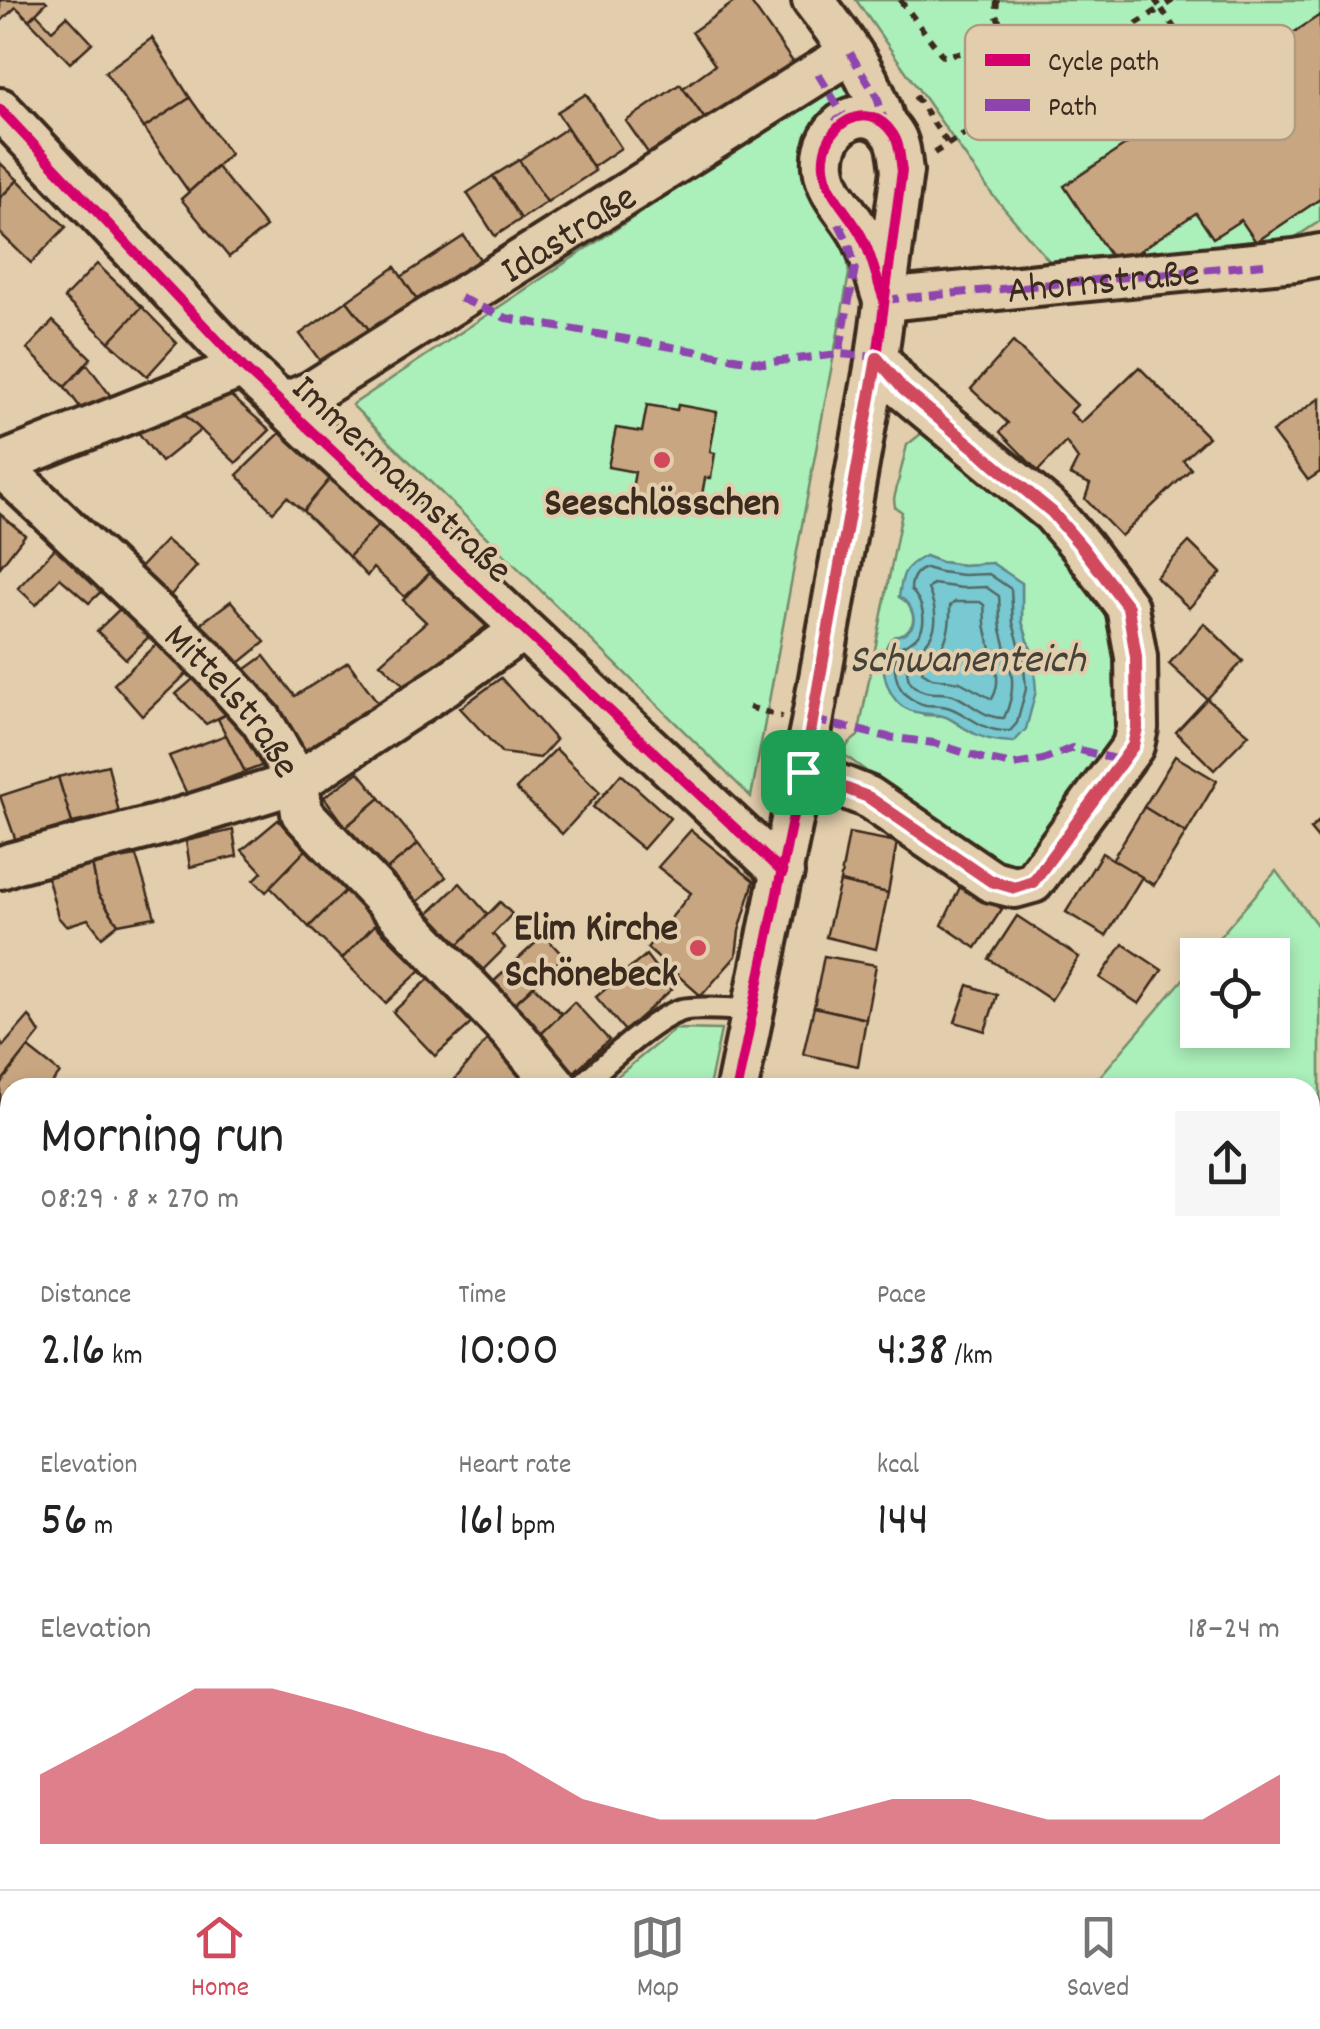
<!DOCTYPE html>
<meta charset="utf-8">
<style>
body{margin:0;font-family:Dekko,sans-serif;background:#f6f6f6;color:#222;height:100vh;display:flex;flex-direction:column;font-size:38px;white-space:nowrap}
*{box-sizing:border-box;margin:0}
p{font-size:32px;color:#767676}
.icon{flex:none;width:55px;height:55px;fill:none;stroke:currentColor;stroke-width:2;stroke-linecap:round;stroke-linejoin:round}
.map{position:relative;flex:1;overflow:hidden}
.details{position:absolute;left:0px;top:1078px;width:1320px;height:812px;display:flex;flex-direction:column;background:#fff;border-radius:30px 30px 0 0;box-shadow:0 5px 15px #0003}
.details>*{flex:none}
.buttons{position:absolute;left:1180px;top:938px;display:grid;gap:20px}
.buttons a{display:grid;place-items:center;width:110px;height:110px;border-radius:0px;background:#fff;box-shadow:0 5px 15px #0003;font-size:50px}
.pin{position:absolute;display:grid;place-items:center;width:85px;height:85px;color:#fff;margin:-42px;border-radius:20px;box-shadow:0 5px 15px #0006}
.round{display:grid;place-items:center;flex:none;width:105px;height:105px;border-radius:0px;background:#f6f6f6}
.overview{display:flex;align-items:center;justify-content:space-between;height:170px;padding:0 40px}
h1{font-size:55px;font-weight:600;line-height:75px}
.metrics{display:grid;grid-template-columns:repeat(3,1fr);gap:15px;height:170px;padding:10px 40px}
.metrics div{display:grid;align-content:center}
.metrics b{font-size:50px;font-weight:600}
.metrics small{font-size:28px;font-weight:400}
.metrics p{font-size:28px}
.chart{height:280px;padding:20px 40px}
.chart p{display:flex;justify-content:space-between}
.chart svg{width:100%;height:180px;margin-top:10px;fill:#d1495b;opacity:.7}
.dock{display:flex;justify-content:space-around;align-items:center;height:140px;border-top:2px solid #e0e0e0;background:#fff;font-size:28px;color:#767676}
.dock a{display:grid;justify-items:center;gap:5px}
.dock .selected{color:#d1495b}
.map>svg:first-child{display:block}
</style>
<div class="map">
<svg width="1320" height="1889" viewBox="0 0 1320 1889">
<rect width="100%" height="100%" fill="#e2cdac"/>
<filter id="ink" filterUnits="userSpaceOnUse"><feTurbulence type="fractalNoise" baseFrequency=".01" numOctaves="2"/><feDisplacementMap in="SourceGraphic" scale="20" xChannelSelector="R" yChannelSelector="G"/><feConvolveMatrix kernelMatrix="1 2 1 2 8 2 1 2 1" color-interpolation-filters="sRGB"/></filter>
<g filter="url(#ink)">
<polygon fill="#d7be9c" points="1320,1681 1320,1889 1153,1887 1159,1880 1310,1880 1310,1692"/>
<g fill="#abefba" stroke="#738c6c" stroke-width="2.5" fill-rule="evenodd">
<polygon points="856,0 1320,0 1320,221 1252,266 1063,277 991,193"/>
<path d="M 855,75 L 863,88 C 846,100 826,112 813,128 C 784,162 834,217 846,251 C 848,258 848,267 849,274 L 751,797 L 352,405 L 805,103 Z"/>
<path d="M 938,431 L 1105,589 L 1130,715 L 1061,836 L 1009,876 L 843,754 L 849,743 L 858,736 L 902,512 L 895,507 L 894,499 L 907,445 L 922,433 ZM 925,556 L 941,562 L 963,565 L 992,563 L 1022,584 L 1022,622 L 1033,656 L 973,733 L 945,716 L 924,715 L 884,670 C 885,660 884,645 892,638 C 897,634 903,635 907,631 C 920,620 910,603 899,596 Z"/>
<polygon points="1276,871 1320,929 1320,1681 1310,1692 1310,1088 1091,1087 1197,963 1198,1030 1272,1030 1272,955 1204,955"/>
<polygon points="675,1029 721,1030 709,1087 604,1087"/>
</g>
<path fill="#78c9d1" stroke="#608989" stroke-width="2.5" d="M 925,556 L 941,562 L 963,565 L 992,563 L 1022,583 L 1022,622 L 1033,656 L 1036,691 L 1026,729 L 1014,742 C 997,741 985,740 970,731 C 961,727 952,718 943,716 C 930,713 917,715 905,708 C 886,698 875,657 891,640 C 897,632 897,638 905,633 C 921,624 912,603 899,597 C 902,574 903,567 925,556 Z"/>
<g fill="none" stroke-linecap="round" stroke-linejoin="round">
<g stroke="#536a66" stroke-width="2.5">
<path d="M 926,568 L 940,572 L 963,575 L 989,574 L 1011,589 L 1013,623 L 1023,658 L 1026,689 L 1017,723 L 1010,731 C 982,732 973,717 950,708 C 942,705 934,706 926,705 C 897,698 890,673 898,648 C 903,645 909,643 914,639 C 930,626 923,602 911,590 C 911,579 915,571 926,568 Z"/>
<path d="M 933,584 L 962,588 L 986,587 L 999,596 C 1000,607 999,618 1001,629 C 1009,663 1020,684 1004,718 C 984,719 971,702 953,695 C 941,691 926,696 915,687 C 905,680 907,668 908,657 C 938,640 941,619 928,589 Z"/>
<path d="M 955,602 L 980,602 L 984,605 C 985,613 984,621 986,629 C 990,652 1005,678 992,699 L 960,682 L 932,678 L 922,672 L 923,667 C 945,651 951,632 950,606 Z"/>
</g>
</g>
<g fill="#c8a681" stroke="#3b2a1e" stroke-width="2.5">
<polygon points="0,0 45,0 47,2 29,20 16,7 0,22"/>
<polygon points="737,0 749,0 793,62 707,122 683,88 715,65 692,32"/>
<polygon points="36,13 52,30 67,16 92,43 70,63 29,20"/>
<polygon points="1320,15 1320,199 1256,242 1241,220 1213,238 1196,213 1117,266 1064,186"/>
<polygon points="152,38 190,98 144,128 105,72"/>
<polygon points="680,84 707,122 653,160 626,121"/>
<polygon points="586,94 621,148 593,167 557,112"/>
<polygon points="190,98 230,154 189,192 144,128"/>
<polygon points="567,128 595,171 547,202 519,160"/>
<polygon points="519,160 547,202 521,219 493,176"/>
<polygon points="0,163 18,180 0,198"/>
<polygon points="217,167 266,227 229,257 181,199"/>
<polygon points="493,176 521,219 495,236 467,193"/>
<polygon points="18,180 66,227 31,263 0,233 0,198"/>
<polygon points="464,236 486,268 424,310 401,277"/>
<polygon points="97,264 142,307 109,342 64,298"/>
<polygon points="395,267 424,310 377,340 347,301"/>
<polygon points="347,301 377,340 330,374 300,334"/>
<polygon points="142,307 177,343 147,376 109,342"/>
<polygon points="53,321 91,358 65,387 27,349"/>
<polygon points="1013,342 1077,405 1070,412 1081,423 1139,367 1208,437 1183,460 1191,469 1121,536 1085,499 1090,484 1070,475 1078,459 1066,442 1038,471 1000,432 1008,423 971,389"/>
<polygon points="87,364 113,399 83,411 65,387"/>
<polygon points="223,389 270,430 236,463 176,407"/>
<polygon points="1320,398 1320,472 1308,480 1272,432"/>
<polygon points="647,405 677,410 678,405 717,412 710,452 715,453 711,478 705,478 698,517 659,510 660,505 630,500 635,472 608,467 616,428 642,432"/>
<polygon points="176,407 201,430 161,462 134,427"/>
<polygon points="283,430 334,474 303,511 287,497 273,512 237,475"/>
<polygon points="334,474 383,520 349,557 303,511"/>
<polygon points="0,514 25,535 0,567"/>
<polygon points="383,520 437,566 405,597 373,568 367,576 349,557"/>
<polygon points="166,540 197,566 168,598 138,570"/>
<polygon points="61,542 109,584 89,603 60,578 36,605 18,588"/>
<polygon points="1189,542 1221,573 1189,608 1156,577"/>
<polygon points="437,566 489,624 408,689 380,663 426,622 403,600"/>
<polygon points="130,599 158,628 126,659 97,631"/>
<polygon points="231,601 265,642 233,668 196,627"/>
<polygon points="1204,623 1243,661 1207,699 1169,664"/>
<polygon points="165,637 194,667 142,716 114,684"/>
<polygon points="264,656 295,696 348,662 379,704 303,757 239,674"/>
<polygon points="202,671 231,712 206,724 176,694"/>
<polygon points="501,678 556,740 540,758 502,753 460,708"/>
<polygon points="1207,699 1249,734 1214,770 1176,732"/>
<polygon points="231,712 275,761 245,772 218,719"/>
<polygon points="226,735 245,772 187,794 169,756"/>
<polygon points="556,749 600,792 562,834 516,789"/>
<polygon points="1175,756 1217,781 1186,833 1144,807"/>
<polygon points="108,765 119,813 72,823 58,777"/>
<polygon points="359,772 380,798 346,827 324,797"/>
<polygon points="621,774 670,818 643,849 593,807"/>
<polygon points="58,777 72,823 16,841 0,796"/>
<polygon points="380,798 418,844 384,872 346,827"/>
<polygon points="1144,807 1186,833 1154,885 1112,860"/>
<polygon points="278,820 306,850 266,892 254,880 262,872 242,850"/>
<polygon points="1320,820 1320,841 1310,829"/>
<polygon points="233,830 237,856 190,867 186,841"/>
<polygon points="691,830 754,881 739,931 736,956 701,996 647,948 691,893 658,867"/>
<polygon points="849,833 897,842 888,893 840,882"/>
<polygon points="418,844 446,877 414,905 384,872"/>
<polygon points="306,850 346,890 309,927 270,887"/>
<polygon points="1102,853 1142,877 1106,936 1066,912"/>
<polygon points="136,856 155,917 118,924 98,894 92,864"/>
<polygon points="92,864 98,894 118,924 102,937 88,919 66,926 58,917 47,875"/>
<polygon points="840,882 888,893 876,949 826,937"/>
<polygon points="460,883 488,915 456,947 426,916"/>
<polygon points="962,883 1002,909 976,948 942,925"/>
<polygon points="346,890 377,922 342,959 309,927"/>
<polygon points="500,902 512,914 493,934 505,948 479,974 456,947"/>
<polygon points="1017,916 1079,957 1051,1000 989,959"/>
<polygon points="375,925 421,970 386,1003 342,959"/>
<polygon points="544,935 564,957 513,1005 490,985"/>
<polygon points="1123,944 1162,970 1139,1004 1100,978"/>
<polygon points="646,955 672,989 625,1031 596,997"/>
<polygon points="824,956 876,965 866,1019 814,1007"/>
<polygon points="431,977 474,1021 435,1056 393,1012"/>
<polygon points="968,985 997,995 985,1031 955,1022"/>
<polygon points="534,986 562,1014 540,1035 513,1005"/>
<polygon points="574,1002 609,1040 574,1072 540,1035"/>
<polygon points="814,1007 866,1019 858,1066 803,1054"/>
<polygon points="29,1016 40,1033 0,1084 0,1040 3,1046"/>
<polygon points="490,1036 538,1088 448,1088"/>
<polygon points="28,1048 60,1073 48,1088 10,1088 10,1124 0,1117 0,1084"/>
<polygon points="4,1212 10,1218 10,1264 0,1255 0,1217"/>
<polygon points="0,1428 10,1431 10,1493 0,1489"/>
<polygon points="10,1648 10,1679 0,1674"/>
<polygon points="1320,1727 1320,1798 1310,1783 1310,1738"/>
<polygon points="0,1819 10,1828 11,1880 3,1889 0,1889"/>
<polygon points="1310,1871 1320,1876 1320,1889 1239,1889 1243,1880 1310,1880"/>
<polygon points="140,1880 201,1880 195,1889 135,1889"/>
<polygon points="304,1880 340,1880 333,1889 316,1889"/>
<polygon points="368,1880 402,1880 412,1889 378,1889"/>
<polygon points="459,1880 511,1880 523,1889 453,1889"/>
<polygon points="623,1880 636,1880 647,1889 617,1889"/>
<polygon points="959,1880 984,1880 992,1889 949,1889"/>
<polygon points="1181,1880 1243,1880 1239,1889 1194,1889 1180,1882"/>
</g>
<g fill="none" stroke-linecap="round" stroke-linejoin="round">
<g stroke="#3b2a1e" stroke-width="28">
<path id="service" d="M 578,1088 C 602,1067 653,1018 682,1010 C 698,1006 735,1010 754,1010"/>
</g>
<g stroke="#3b2a1e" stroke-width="48">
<g id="minor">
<path d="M 813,0 C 842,38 872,77 885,124"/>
<polyline points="0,109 243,367 783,873"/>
<path id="s1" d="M 884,300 L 1295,260 L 1320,255"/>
<path id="s2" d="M 284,404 L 312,392 L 850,53"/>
<polyline points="0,464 243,367"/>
<path id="s3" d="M 0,465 L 212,666 L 261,720 L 298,782 L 302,813 L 513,1034 L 558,1088"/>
<polyline points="803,771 868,797 991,881 1015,887 1033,882 1133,746 1137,728 1136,657 1127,607 1082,547 1052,512 903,389 877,357"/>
<polyline points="0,868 13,863 163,824 298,782 445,685 522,630"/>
<path d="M 737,1088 L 812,723 L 877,357 L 902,171 C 900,158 900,144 893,134 C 868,96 820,125 824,167 C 827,195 849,212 861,235 C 872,254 876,279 884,300"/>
<polyline points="0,1154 10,1162"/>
<polyline points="0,1780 10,1793"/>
<polyline points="76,1880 83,1889"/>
<polyline points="416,1880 427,1889"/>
</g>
</g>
<g stroke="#3b2a1e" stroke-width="58">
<g id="tertiary">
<polyline points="0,1537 10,1537"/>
<polyline points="1075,1880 1093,1889"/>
<polyline points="223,1889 229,1880"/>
</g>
</g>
<g stroke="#3b2a1e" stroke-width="6" stroke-dasharray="8 8" stroke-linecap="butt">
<polyline points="900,0 943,56 1009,44"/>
<polyline points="997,0 996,14 1028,93"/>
<polyline points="1173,0 1161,8 1213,87"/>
<polyline points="915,96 948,144"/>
<polyline points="934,153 1161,8 1155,0"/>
<polyline points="749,707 782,717"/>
</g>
<use href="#service" stroke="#e2cdac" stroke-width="20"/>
<use href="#minor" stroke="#e2cdac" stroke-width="40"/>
<use href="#tertiary" stroke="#e2cdac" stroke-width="50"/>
<g stroke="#8e44ad" stroke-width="8" stroke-dasharray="15 8" stroke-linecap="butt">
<polyline points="850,53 877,97 885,124"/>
<polyline points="818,74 844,116 833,123"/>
<polyline points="839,224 849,244 855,268 839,354"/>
<polyline points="460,298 506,318 763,363 839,354 877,357"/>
<polyline points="884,300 1264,264"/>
<polyline points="813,720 888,737 934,743 984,759 1014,765 1043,760 1072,748 1123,761"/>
<polyline points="803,771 868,797 991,881 1015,887 1033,882 1133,746 1137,728 1136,657 1127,607 1082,547 1052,512 903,389 877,357"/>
</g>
<g stroke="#e2cdac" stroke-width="16">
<g id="cycleway">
<polyline points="0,109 243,367 783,873"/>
<path d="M 737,1088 L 812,723 L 877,357 L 902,171 C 900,158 900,144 893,134 C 868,96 820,125 824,167 C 827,195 849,212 861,235 C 872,254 876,279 884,300"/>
</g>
</g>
<use href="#cycleway" stroke="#d6006c" stroke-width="10"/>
</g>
</g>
<g fill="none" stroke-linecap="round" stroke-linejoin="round" filter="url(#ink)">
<g stroke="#fff" stroke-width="20">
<polygon id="route" points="877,358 903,389 1052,512 1082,547 1128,607 1136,657 1137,728 1133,746 1033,882 1015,888 991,881 868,797 803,772"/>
</g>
<use href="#route" stroke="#d1495b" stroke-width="12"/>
</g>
<g fill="#d1495b" stroke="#e2cdac" stroke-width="4">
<circle cx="662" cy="460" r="10"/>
<circle cx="698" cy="948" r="10"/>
</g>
<g text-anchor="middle" stroke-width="8" stroke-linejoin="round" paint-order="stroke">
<g font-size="40" fill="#3b2a1e" stroke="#e2cdac">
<text dy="14" stroke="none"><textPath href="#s2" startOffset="332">Idastraße</textPath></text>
<text dy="14" stroke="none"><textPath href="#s1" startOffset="220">Ahornstraße</textPath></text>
<text transform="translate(404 477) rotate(43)" y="14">Immermannstraße</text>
<text dy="14" stroke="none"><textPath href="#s3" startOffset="332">Mittelstraße</textPath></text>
</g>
<g font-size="40" font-weight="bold" fill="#3b2a1e" stroke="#e2cdac">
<text x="662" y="514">Seeschlösschen</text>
<text x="678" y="939" text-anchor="end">Elim Kirche<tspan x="678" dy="46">Schönebeck</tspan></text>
</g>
<g font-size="42" font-style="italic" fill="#444239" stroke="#e2cdac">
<text x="967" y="671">Schwanenteich</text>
</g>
</g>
<rect x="965" y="25" width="330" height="115" rx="15" fill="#e2cdac" stroke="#b09c81" stroke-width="2.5"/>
<rect x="985" y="54" width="45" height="12" fill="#d6006c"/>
<rect x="985" y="99" width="45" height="12" fill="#8e44ad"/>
<g font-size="28" fill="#3b2a1e">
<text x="1048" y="70">Cycle path</text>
<text x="1048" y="115">Path</text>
</g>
</svg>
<div class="buttons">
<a><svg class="icon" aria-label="locate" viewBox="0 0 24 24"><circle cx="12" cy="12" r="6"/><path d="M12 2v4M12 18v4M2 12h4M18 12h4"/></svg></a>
</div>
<div class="pin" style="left:803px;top:772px;background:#1e9e55"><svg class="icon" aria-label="arrive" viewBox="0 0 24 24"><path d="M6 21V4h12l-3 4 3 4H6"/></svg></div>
<section class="details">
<div class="overview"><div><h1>Morning run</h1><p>08:29 · 8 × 270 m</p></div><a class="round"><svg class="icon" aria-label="share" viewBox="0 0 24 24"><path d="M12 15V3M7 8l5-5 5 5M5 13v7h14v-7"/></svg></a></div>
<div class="metrics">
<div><p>Distance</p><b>2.16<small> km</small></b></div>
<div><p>Time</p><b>10:00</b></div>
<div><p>Pace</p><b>4:38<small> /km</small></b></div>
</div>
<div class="metrics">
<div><p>Elevation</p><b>56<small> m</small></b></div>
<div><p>Heart rate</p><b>161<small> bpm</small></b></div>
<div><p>kcal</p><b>144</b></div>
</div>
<div class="chart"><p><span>Elevation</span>18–24 m</p>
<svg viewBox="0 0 160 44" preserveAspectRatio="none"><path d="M0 44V27L10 17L20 6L30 6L40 11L50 17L60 22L70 33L80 38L90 38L100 38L110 33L120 33L130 38L140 38L150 38L160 27V44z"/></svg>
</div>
</section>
</div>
<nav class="dock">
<a class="selected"><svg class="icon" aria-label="home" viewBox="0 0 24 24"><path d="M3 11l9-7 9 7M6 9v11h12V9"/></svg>Home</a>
<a><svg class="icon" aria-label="map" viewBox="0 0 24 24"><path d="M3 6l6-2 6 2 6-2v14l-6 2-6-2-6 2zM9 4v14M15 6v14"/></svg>Map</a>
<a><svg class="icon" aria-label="saved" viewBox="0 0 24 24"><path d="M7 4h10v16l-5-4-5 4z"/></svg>Saved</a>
</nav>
